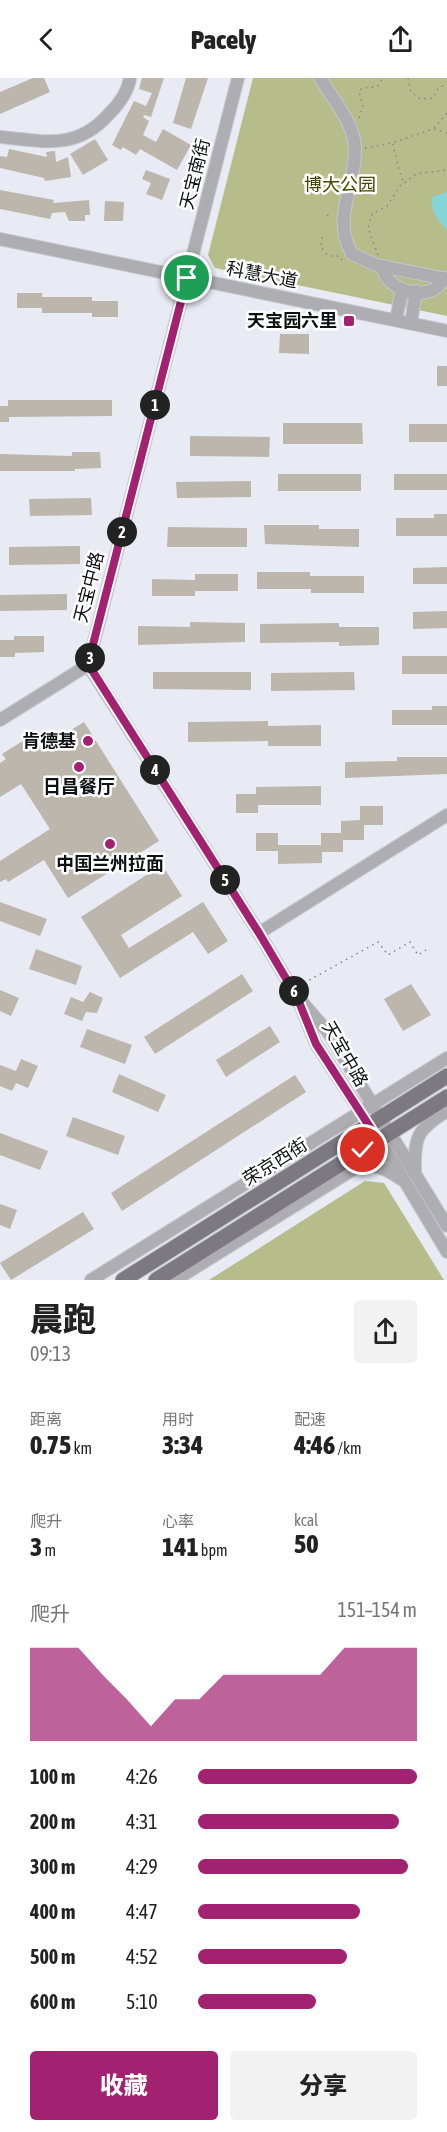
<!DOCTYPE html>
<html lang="zh">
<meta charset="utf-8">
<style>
body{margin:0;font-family:"Asap Condensed","Noto Sans SC",sans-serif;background:#f2f2f2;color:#222;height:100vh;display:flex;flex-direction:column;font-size:22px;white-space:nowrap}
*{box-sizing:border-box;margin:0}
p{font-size:20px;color:#767676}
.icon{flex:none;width:33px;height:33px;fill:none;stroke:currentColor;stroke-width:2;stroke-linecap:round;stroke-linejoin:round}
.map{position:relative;height:1202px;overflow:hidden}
.sheet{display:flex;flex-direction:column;background:#fff;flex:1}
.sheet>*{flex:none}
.pin{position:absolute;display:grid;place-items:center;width:51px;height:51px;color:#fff;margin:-26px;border:3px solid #fff;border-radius:50%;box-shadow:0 2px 6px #0007}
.km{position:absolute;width:30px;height:30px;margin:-15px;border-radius:50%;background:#222;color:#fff;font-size:16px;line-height:30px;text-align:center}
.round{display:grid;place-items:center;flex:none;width:63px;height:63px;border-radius:6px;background:#f2f2f2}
.head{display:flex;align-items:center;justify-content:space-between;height:102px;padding:0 30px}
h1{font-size:33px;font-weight:800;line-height:45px}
.stats{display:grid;grid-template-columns:repeat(3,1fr);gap:9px;height:102px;padding:6px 30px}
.stats div{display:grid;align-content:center}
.stats b{font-size:26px;font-weight:800}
.stats small{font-size:16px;font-weight:400}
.stats p{font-size:16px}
.chart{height:168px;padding:12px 30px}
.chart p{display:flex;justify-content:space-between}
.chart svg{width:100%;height:108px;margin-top:6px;fill:#a22171;opacity:.7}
.primary-button{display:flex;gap:12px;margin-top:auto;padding:12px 30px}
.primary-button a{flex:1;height:69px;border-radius:6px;background:#a22171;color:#fff;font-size:24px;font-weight:800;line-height:69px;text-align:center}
.primary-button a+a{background:#f2f2f2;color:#222}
ul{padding:0 30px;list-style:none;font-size:20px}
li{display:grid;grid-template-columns:96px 72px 1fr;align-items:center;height:45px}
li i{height:15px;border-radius:8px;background:#a22171}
header{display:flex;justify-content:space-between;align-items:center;height:78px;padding:0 30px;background:#fff;font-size:27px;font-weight:800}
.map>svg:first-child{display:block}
</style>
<header><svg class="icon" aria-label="back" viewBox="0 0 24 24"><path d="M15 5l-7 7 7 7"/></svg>Pacely<svg class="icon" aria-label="share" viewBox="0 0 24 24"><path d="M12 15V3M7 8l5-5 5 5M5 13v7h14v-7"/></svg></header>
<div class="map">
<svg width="447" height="1202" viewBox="0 0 447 1202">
<rect width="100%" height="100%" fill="#e8eaf4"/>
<g fill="#b7bc8b">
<polygon points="253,0 447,0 447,238 215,190 208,177"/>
<polygon points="365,1103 384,1105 444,1202 209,1202"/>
</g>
<path fill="#84d6d9" d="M 447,114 L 447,152 C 438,142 430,133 432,119 Z"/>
<g fill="#bcb6ad">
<polygon points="33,0 44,0 50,14 0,36 0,14"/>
<polygon points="142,0 164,0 151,39 144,37 143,39 149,43 143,57 156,64 163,51 191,67 177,92 140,71 136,77 123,69 121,72 112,67 134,23 146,28 152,15 139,11"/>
<polygon points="186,0 208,0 191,51 173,45"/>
<polygon points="95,61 108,82 83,97 70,76"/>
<polygon points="9,71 47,79 46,74 55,73 56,84 68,79 71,99 45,103 44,100 0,90 0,78 7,79"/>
<polygon points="146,92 170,101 162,122 146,116 151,105 142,101"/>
<polygon points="0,112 54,122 53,125 89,122 90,137 85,137 85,143 69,143 65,134 52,135 50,141 0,131"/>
<polygon points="105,123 124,124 123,143 104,143"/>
<polygon points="17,215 42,215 42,219 92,219 92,223 118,223 118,239 92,239 92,235 42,235 42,230 17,230"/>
<polygon points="280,256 309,256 309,276 279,275"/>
<rect x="437" y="288" width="10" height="20"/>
<polygon points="8,322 112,322 112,338 9,339 9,344 0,344 0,328 8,328"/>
<polygon points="283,345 362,345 363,366 283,366"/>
<rect x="409" y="346" width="38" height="18"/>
<polygon points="190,358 270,359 269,379 190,378"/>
<polygon points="72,374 100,374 101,390 75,391 75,393 0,393 0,376 72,378"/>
<rect x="278" y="396" width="83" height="17"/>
<rect x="394" y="396" width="53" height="16"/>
<polygon points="251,403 251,419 177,420 176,404"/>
<polygon points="91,420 92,437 30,438 29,421"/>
<polygon points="434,436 447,436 447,458 396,458 396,440 434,440"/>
<polygon points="264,447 319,447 319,451 359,451 359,469 265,466"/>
<polygon points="168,449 247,450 247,469 167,469"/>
<polygon points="80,468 80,486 9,487 9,469"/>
<polygon points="447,489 447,506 413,506 413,490"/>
<polygon points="257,494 310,494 310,498 364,498 364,515 311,515 311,511 257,511"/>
<polygon points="195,496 238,496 238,513 195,513 195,518 152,518 152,501 195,502"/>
<polygon points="67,516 67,532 0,533 0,517"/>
<polygon points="447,533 447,550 413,551 413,534"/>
<polygon points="190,544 245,545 245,564 138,567 138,548 190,549"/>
<polygon points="339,545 339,549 379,549 379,567 339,568 339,564 260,565 260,546"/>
<polygon points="14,558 44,558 44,574 15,575 15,579 0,579 0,562 14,562"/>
<rect x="402" y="578" width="45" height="18"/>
<polygon points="153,594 251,594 251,612 153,611"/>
<polygon points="354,594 355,612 271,613 271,595"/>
<polygon points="432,628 447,628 447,647 392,647 392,632 432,632"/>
<polygon points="268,643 268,648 321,647 321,668 268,668 268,663 188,664 188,644"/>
<polygon points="84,644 159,763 68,820 44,782 8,804 6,801 0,804 0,783 50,751 21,706 0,719 0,685 6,681 2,676 34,656 42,670"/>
<polygon points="397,679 447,679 447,696 345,700 345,684 397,683"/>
<polygon points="321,708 321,727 258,727 258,735 236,735 236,716 256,716 256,709"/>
<polygon points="360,728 383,728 383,747 364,747 364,762 343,762 343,774 322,774 322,785 278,786 278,773 256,773 256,755 278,755 278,767 321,767 321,755 341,755 341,743 360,742"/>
<polygon points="162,787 182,818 121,857 129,870 203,824 228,863 208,876 193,854 120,900 81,839"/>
<polygon points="0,824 47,841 40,858 0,843"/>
<polygon points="36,871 82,888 76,907 29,891"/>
<polygon points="242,896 253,913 155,976 144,959"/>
<polygon points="411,906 431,937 403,953 384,921"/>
<polygon points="0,912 19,920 11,938 0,933"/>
<polygon points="90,914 103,920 97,935 86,934 82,943 64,936 71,919 83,924"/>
<polygon points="270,948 280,964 226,999 216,982"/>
<polygon points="87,951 132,967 125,986 80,969"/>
<polygon points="21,981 38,988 28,1010 16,1005 12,1013 0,1008 0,987 16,993"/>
<polygon points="119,996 166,1017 158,1034 112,1014"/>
<polygon points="295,997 306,1014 122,1133 111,1115"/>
<polygon points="73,1039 125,1058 118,1077 66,1058"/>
<polygon points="0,1055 48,1073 40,1092 0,1077"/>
<polygon points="0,1126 17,1132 10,1151 0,1147"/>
<polygon points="83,1134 94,1151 11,1202 0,1185"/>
</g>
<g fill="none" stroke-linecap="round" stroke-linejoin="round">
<g stroke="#c5c7d0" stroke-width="14">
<g id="minor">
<polyline points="238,0 88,587 259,855 297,919 316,966 392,1082 447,1174"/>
<path d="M 320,0 C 332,20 355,46 355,71 C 356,109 331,139 352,176 L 376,187 L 447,201"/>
<path d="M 0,59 C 44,63 76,73 109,36 C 118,27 128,14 130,0"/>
<polyline points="0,161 447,253"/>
<path d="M 382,188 C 386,214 432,227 444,200"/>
<polyline points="396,242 402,211"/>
<polyline points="411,245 416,213"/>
<polyline points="0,642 88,587"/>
<polyline points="259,855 447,737"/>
<polyline points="302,924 328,954 447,1148"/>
<path d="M 415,1092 C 414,1058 418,1051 447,1033"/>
<polyline points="91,1202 447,980"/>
<path d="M 175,1202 L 357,1089 C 375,1085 386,1091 401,1101"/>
</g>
</g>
<g stroke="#c5c7d0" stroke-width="17">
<g id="major">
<polyline points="123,1202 447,998"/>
<polyline points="156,1202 447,1019"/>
</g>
</g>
<g stroke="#84868c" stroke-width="1.5" stroke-dasharray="1.5 4.5" stroke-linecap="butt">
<polyline points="408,0 411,14 420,21 433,20 439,9 447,7"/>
<polyline points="359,40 363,29 359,14 362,10 377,9 383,0"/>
<polyline points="434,50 447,35"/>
<path d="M 393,66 C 394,72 401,100 403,103"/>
<polyline points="365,70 392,65 433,51 447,55"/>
<polyline points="327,137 333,139"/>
<polyline points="322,159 321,169 328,178 339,178 344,184"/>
<polyline points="378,177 368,150 372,136 387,128 400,108 416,96 447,92"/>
<polyline points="304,905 378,864 388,877 410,864 418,877 426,872"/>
</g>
<use href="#minor" stroke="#aeadb1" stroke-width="12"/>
<use href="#major" stroke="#7c7981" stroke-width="15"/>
</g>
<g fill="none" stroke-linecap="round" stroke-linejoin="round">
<g stroke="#fff" stroke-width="12">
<polyline id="route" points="187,200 88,586 259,855 297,919 316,966 379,1063 363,1072"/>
</g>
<use href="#route" stroke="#a22171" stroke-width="8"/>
</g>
<g fill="#a22171" stroke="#fff" stroke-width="2">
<rect x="343" y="237" width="12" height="12" rx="3"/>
<circle cx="88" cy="663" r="6"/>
<circle cx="79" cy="689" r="6"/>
<circle cx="110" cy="766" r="6"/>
</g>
<g text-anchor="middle" stroke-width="5" stroke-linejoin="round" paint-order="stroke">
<g font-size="18" fill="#0f1013" stroke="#fff">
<text transform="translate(195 96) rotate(-76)" y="6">天宝南街</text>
<text transform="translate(262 197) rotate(11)" y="6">科慧大道</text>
<text transform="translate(89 509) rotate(-76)" y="6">天宝中路</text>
<text transform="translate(345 976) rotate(60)" y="6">天宝中路</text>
<text transform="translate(275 1084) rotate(-32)" y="6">荣京西街</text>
</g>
<g font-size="18" fill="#464900" stroke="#fff">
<text x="340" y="113">博大公园</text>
</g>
<g font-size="18" font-weight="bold" fill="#0f1013" stroke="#fff" text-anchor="end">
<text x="337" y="249">天宝园六里</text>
<text x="76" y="669">肯德基</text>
<text x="79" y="715" text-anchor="middle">日昌餐厅</text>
<text x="110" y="792" text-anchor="middle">中国兰州拉面</text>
</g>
</g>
</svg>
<div class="pin" style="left:187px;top:200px;background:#1e9e55"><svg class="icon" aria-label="arrive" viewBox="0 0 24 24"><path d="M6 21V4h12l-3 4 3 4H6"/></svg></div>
<div class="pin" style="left:363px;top:1072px;background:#d93025"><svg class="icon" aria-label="check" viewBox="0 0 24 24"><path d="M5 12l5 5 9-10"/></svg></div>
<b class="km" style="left:155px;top:327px">1</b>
<b class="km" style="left:122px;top:454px">2</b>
<b class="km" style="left:90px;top:580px">3</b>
<b class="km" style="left:155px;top:692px">4</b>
<b class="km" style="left:225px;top:802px">5</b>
<b class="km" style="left:294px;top:913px">6</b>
</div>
<section class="sheet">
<div class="head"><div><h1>晨跑</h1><p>09:13</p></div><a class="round"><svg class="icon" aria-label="share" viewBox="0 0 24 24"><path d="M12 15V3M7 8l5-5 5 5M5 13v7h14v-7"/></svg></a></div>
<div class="stats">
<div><p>距离</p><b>0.75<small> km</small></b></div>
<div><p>用时</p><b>3:34</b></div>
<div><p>配速</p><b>4:46<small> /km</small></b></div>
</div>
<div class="stats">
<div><p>爬升</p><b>3<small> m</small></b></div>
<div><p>心率</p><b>141<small> bpm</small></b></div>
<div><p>kcal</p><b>50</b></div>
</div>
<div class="chart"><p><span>爬升</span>151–154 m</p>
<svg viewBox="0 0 160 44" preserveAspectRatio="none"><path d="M0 44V6L10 6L20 6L30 17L40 27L50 38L60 27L70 27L80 17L90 17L100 17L110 17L120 17L130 6L140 6L150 6L160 6V44z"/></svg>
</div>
<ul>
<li><b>100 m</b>4:26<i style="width:100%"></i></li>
<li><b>200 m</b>4:31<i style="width:92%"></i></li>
<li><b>300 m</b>4:29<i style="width:96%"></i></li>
<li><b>400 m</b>4:47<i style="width:74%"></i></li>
<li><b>500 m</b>4:52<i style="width:68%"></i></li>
<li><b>600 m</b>5:10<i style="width:54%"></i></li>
</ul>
<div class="primary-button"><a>收藏</a><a>分享</a></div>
</section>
